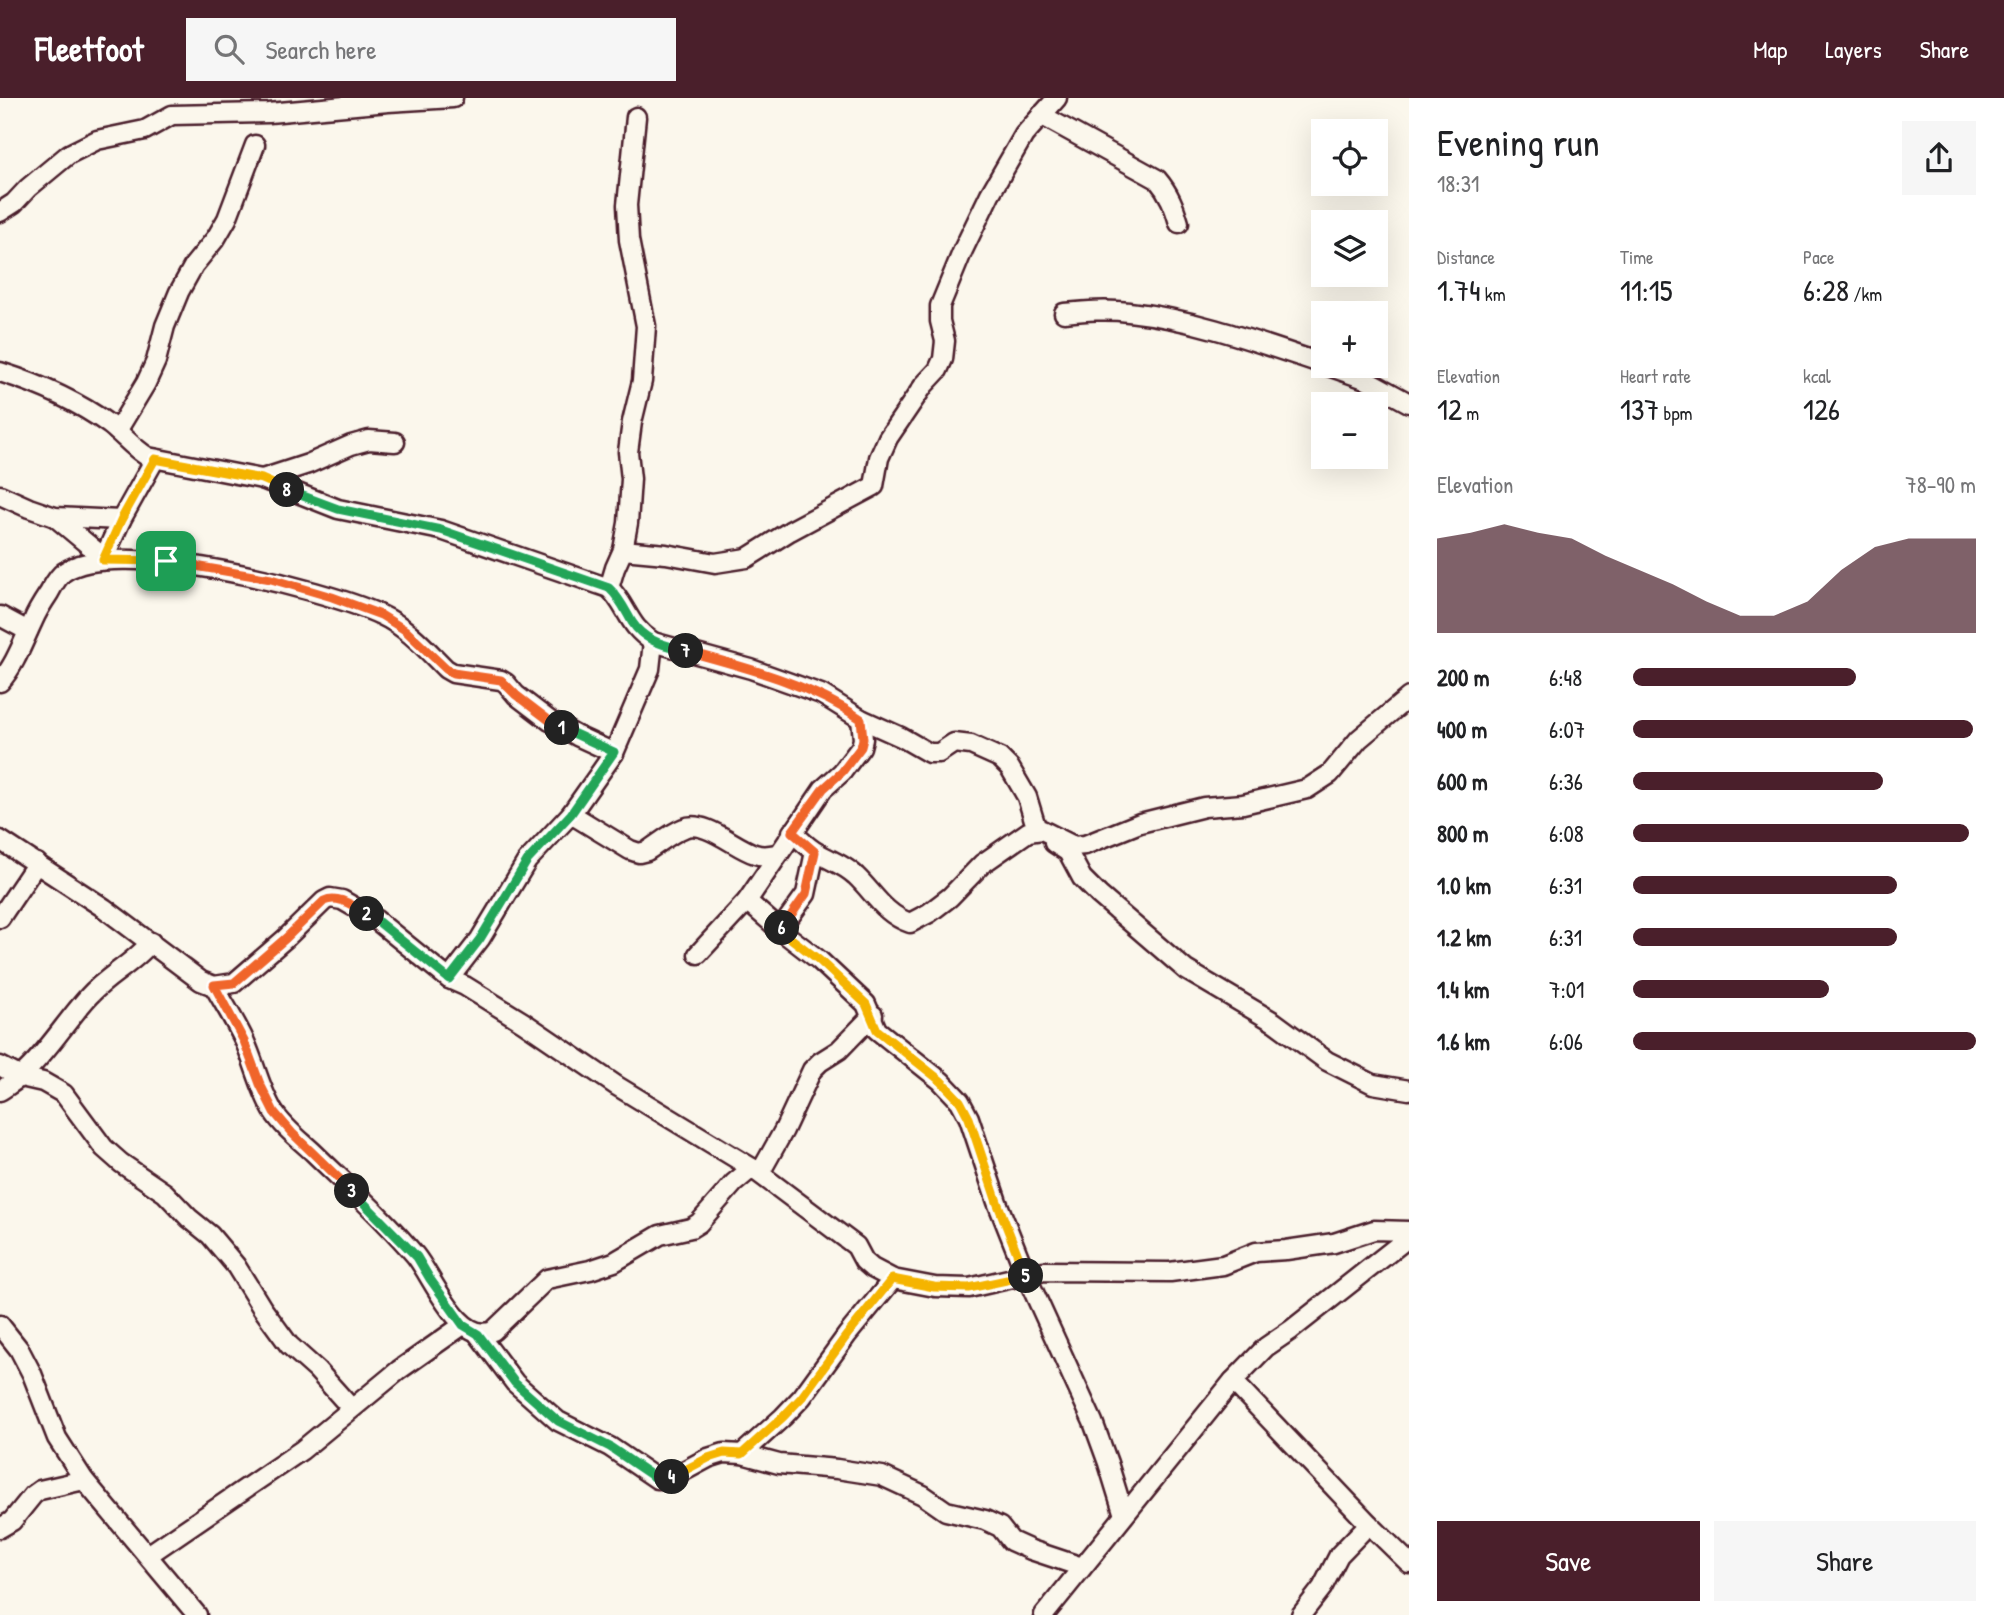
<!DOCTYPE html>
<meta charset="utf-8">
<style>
body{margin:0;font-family:"Patrick Hand",sans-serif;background:#f6f6f6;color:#202124;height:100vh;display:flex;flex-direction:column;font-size:26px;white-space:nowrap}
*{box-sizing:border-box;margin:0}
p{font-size:23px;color:#757577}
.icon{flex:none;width:38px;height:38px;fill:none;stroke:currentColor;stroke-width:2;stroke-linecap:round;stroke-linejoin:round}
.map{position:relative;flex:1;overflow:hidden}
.side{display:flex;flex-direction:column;background:#fff;width:595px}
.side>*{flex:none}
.fabs{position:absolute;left:1311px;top:21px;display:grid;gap:14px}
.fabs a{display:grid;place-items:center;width:77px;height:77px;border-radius:0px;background:#fff;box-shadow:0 7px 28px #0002;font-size:35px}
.pin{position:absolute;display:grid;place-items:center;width:60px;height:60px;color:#fff;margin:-30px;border-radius:14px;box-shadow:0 4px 10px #0006}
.km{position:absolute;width:35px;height:35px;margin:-18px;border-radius:50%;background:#222;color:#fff;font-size:19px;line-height:35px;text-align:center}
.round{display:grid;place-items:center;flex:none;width:74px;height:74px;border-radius:0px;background:#f6f6f6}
.overview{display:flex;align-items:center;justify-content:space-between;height:119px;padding:0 28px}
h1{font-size:38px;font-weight:600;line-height:52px}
.figures{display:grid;grid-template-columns:repeat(3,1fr);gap:10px;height:119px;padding:7px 28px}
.figures div{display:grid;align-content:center}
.figures b{font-size:30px;font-weight:600}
.figures small{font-size:19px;font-weight:400}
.figures p{font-size:19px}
.chart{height:196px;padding:14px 28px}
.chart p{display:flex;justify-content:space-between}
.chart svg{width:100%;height:126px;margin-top:7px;fill:#4a1f2b;opacity:.7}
.primary-button{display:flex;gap:14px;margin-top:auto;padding:14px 28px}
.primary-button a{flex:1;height:80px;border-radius:0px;background:#4a1f2b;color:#fff;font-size:28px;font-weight:600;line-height:80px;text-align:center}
.primary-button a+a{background:#f6f6f6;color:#202124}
ul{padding:0 28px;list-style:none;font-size:23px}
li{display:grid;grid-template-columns:112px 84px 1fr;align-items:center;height:52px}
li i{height:18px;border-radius:9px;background:#4a1f2b}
header{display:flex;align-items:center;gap:42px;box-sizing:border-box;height:98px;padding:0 35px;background:#4a1f2b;color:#fff}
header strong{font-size:33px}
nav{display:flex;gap:38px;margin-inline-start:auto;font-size:24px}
.search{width:490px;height:63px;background:#f6f6f6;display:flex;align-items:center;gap:18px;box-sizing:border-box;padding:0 24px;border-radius:0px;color:#757577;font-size:26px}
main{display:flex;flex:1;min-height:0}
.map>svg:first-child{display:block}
</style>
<header>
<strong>Fleetfoot</strong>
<div class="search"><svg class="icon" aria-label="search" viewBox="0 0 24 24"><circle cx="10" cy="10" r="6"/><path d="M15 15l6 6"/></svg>Search here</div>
<nav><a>Map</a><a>Layers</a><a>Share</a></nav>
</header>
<main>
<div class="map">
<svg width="1409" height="1517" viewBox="0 0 1409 1517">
<rect width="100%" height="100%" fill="#fbf7ec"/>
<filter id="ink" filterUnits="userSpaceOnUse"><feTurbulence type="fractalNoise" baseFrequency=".0143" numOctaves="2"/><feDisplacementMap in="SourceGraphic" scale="14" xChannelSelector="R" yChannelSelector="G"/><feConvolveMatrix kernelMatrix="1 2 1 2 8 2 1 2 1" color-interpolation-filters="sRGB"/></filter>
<g filter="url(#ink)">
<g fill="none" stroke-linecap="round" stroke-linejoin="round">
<g stroke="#4a1f2b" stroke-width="23">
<g id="street">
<path d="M 1041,17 L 1157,81 C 1169,95 1174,108 1179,125"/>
<polyline points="0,114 14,105 28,90 69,56 97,42 145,32 172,17 269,15 388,4 453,0"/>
<path d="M 1064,215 C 1085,213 1107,211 1129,214 C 1195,221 1260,245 1323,266"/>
<polyline points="1328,268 1365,281 1409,305"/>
<path d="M 0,274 C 38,286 77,303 110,327 C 123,337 133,350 148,359 L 262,381 L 338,411 L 441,432 L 609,490 C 621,501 626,516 636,529 C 641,535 647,540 653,544 L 751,571 L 821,596 L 861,621 L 901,639 L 929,655 L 939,655 L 954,645 L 971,647 L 1000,660 L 1010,670 L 1027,699 L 1037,732"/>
<polyline points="117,333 146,285 156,263 165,228 179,194 194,167 216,140 227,121 255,47"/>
<polyline points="262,381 308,366 351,347 369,342 395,344"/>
<polyline points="0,397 29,410 55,419 121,422"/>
<polyline points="55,419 103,459"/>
<polyline points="623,452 666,456 715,465 747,460 790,433 874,388 879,360 888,340 924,287 938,272 943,261 945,243 940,223 940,208 963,152 990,96 1024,37 1057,0"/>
<polyline points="103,462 121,422 155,361"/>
<polyline points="609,490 615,470 623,452 628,425 631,381 628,354 632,324 642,283 646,228 629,142 627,107 636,19"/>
<polyline points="0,518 28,533"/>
<path d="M 0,584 C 15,567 23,544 33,523 C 37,513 43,504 49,495 C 53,488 57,479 64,474 C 115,438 325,491 381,517 C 407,529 426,551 446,571 L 453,575 L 501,582 L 506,585 L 516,597 L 550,623 L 577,638 L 614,655"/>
<path d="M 571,716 L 630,752 L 639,755 L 647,753 C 658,746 671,735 684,730 C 705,721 735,750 755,756 C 763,759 769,757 777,756"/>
<path d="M 792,734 C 800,741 808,750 818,755 C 831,763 845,767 856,778 C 874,795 884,816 910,825 L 929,815 L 950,799 L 982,766 L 1028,734 L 1042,732 L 1074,748 L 1085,747 L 1140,725 L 1204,709 L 1243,706 L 1307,691 L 1330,676 L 1359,641 L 1409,599"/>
<polyline points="0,742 104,810 201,883 214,888 234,885 286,840 324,803 330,800 342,802 375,821 449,881 465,888 523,924 617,988 752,1070 856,1148 864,1163 872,1170 893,1181 935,1189 969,1190 1044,1173 1170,1174 1223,1167 1256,1154 1286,1152 1334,1145 1374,1132 1409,1133"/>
<polyline points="1054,745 1068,754 1082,780 1099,797 1186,872 1274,924 1327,963 1373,986 1409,992"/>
<polyline points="747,803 780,832 819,862 866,906 877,932 941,983 960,1003 969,1020 997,1104 1026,1177 1093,1324 1108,1365 1124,1417"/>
<polyline points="0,820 37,765"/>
<polyline points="780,832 806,796 815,754"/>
<polyline points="698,856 747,803 823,691 842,674 861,649 863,641 861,621"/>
<polyline points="449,881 480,841 527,763 571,716 614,655 650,571 653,544"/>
<path d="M 214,888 C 224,906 236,924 245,944 C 255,966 260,991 273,1013 C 283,1029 300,1042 314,1055 C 348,1088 385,1121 415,1157 C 433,1179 459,1247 493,1233 L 547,1181 L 590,1172 L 614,1164 L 660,1137 L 691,1130 L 699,1125 L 734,1085 L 752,1070"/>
<polyline points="0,968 21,979 43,984 64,996 104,1050 121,1065 165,1095 189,1120 210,1137 236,1168 262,1210 289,1247 317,1272 351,1310"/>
<path d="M 0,993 C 7,988 16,983 22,977 C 48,954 66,923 89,898 C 108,877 133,866 151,844"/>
<polyline points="760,1075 784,1032 812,972 820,964 839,952 873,917"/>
<polyline points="0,1227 19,1251 32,1276 57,1340 84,1382 197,1517"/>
<polyline points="478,1236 515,1285 558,1323 610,1349 657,1381 669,1381 708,1360 724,1355 742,1356 779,1366 837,1371 882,1378 923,1397 946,1413 985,1422 1000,1429 1011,1443 1031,1452 1082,1469"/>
<polyline points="1233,1283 1369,1426 1409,1465"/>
<polyline points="742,1356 783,1319 802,1299 847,1237 893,1181"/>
<polyline points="0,1430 12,1423 33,1397 40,1392 84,1382"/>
<polyline points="148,1457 302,1352 399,1272 463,1227"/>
<polyline points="1044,1517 1233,1283 1266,1249 1291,1232 1409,1139"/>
<polyline points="1301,1517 1322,1490 1339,1457 1369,1426"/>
</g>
</g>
<use href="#street" stroke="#fbf7ec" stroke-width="18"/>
</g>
</g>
<g fill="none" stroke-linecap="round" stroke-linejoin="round" filter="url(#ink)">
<g stroke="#fff" stroke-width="14">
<polyline id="split-1" points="166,463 271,481 332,499 381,517 405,532 446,571 453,575 501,582 516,597 550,623 562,630"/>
</g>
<g stroke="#fff" stroke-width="14">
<polyline id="split-2" points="367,816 375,821 449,881 480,841 527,763 571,716 614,654 562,630"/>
</g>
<g stroke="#fff" stroke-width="14">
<path id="split-3" d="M 352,1093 L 292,1035 L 274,1014 L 260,986 L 244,943 L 214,887 L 234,885 L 286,840 L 324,803 C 339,796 354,809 367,816"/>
</g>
<g stroke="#fff" stroke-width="14">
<polyline id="split-4" points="352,1093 417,1159 430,1181 463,1227 478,1236 515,1285 558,1323 610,1349 657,1381 662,1382 672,1379"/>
</g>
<g stroke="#fff" stroke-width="14">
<polyline id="split-5" points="672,1379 708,1360 724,1355 742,1356 783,1319 802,1299 847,1237 892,1181 934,1189 969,1190 1026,1178"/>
</g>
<g stroke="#fff" stroke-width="14">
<polyline id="split-6" points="782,830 780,832 819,862 866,906 877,932 941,983 960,1003 969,1020 997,1104 1026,1178"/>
</g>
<g stroke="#fff" stroke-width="14">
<path id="split-7" d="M 686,553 C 747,570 809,585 861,621 L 863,641 L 861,649 L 842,674 L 823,691 L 792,734 L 815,754 L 806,796 L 782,830"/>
</g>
<g stroke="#fff" stroke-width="14">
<path id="split-8" d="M 287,392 L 338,411 L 441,432 L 609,490 C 620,500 625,512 632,524 C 645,544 665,547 686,553"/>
</g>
<g stroke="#fff" stroke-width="14">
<polyline id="split-9" points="166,463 103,462 121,422 155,361 262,381 287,392"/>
</g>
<use href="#split-1" stroke="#f0652b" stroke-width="9"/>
<use href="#split-2" stroke="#22a559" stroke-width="9"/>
<use href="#split-3" stroke="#f0652b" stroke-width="9"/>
<use href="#split-4" stroke="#22a559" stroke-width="9"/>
<use href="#split-5" stroke="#f5b400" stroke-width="9"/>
<use href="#split-6" stroke="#f5b400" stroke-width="9"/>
<use href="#split-7" stroke="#f0652b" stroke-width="9"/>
<use href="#split-8" stroke="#22a559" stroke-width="9"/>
<use href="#split-9" stroke="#f5b400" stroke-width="9"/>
</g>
</svg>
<div class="fabs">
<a><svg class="icon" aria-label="locate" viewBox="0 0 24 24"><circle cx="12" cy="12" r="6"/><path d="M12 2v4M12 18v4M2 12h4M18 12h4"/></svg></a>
<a><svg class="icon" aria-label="layers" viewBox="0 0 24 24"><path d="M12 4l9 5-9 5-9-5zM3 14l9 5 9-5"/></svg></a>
<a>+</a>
<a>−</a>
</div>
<div class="pin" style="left:166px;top:463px;background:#1e9e55"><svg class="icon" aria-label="arrive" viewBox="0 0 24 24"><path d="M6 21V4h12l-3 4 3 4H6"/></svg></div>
<b class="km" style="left:562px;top:630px">1</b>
<b class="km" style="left:367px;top:816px">2</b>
<b class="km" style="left:352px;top:1093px">3</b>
<b class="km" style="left:672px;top:1379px">4</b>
<b class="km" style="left:1026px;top:1178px">5</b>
<b class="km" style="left:782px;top:830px">6</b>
<b class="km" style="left:686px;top:553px">7</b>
<b class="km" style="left:287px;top:392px">8</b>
</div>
<section class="side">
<div class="overview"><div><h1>Evening run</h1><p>18:31</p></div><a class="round"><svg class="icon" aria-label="share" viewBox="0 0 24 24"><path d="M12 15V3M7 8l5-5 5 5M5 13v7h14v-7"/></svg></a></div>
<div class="figures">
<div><p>Distance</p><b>1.74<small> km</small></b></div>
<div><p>Time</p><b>11:15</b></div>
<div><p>Pace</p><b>6:28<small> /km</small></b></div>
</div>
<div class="figures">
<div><p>Elevation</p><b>12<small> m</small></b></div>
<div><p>Heart rate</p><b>137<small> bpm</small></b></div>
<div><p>kcal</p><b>126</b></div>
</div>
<div class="chart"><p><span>Elevation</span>78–90 m</p>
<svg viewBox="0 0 160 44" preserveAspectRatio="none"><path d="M0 44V11L10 9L20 6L30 9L40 11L50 17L60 22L70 27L80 33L90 38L100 38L110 33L120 22L130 14L140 11L150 11L160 11V44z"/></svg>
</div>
<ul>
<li><b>200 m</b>6:48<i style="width:65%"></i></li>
<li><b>400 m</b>6:07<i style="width:99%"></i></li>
<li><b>600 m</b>6:36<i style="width:73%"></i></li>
<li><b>800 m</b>6:08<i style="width:98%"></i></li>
<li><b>1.0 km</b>6:31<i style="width:77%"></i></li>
<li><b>1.2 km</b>6:31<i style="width:77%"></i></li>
<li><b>1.4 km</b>7:01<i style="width:57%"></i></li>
<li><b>1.6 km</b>6:06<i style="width:100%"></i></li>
</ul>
<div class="primary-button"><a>Save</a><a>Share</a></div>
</section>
</main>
